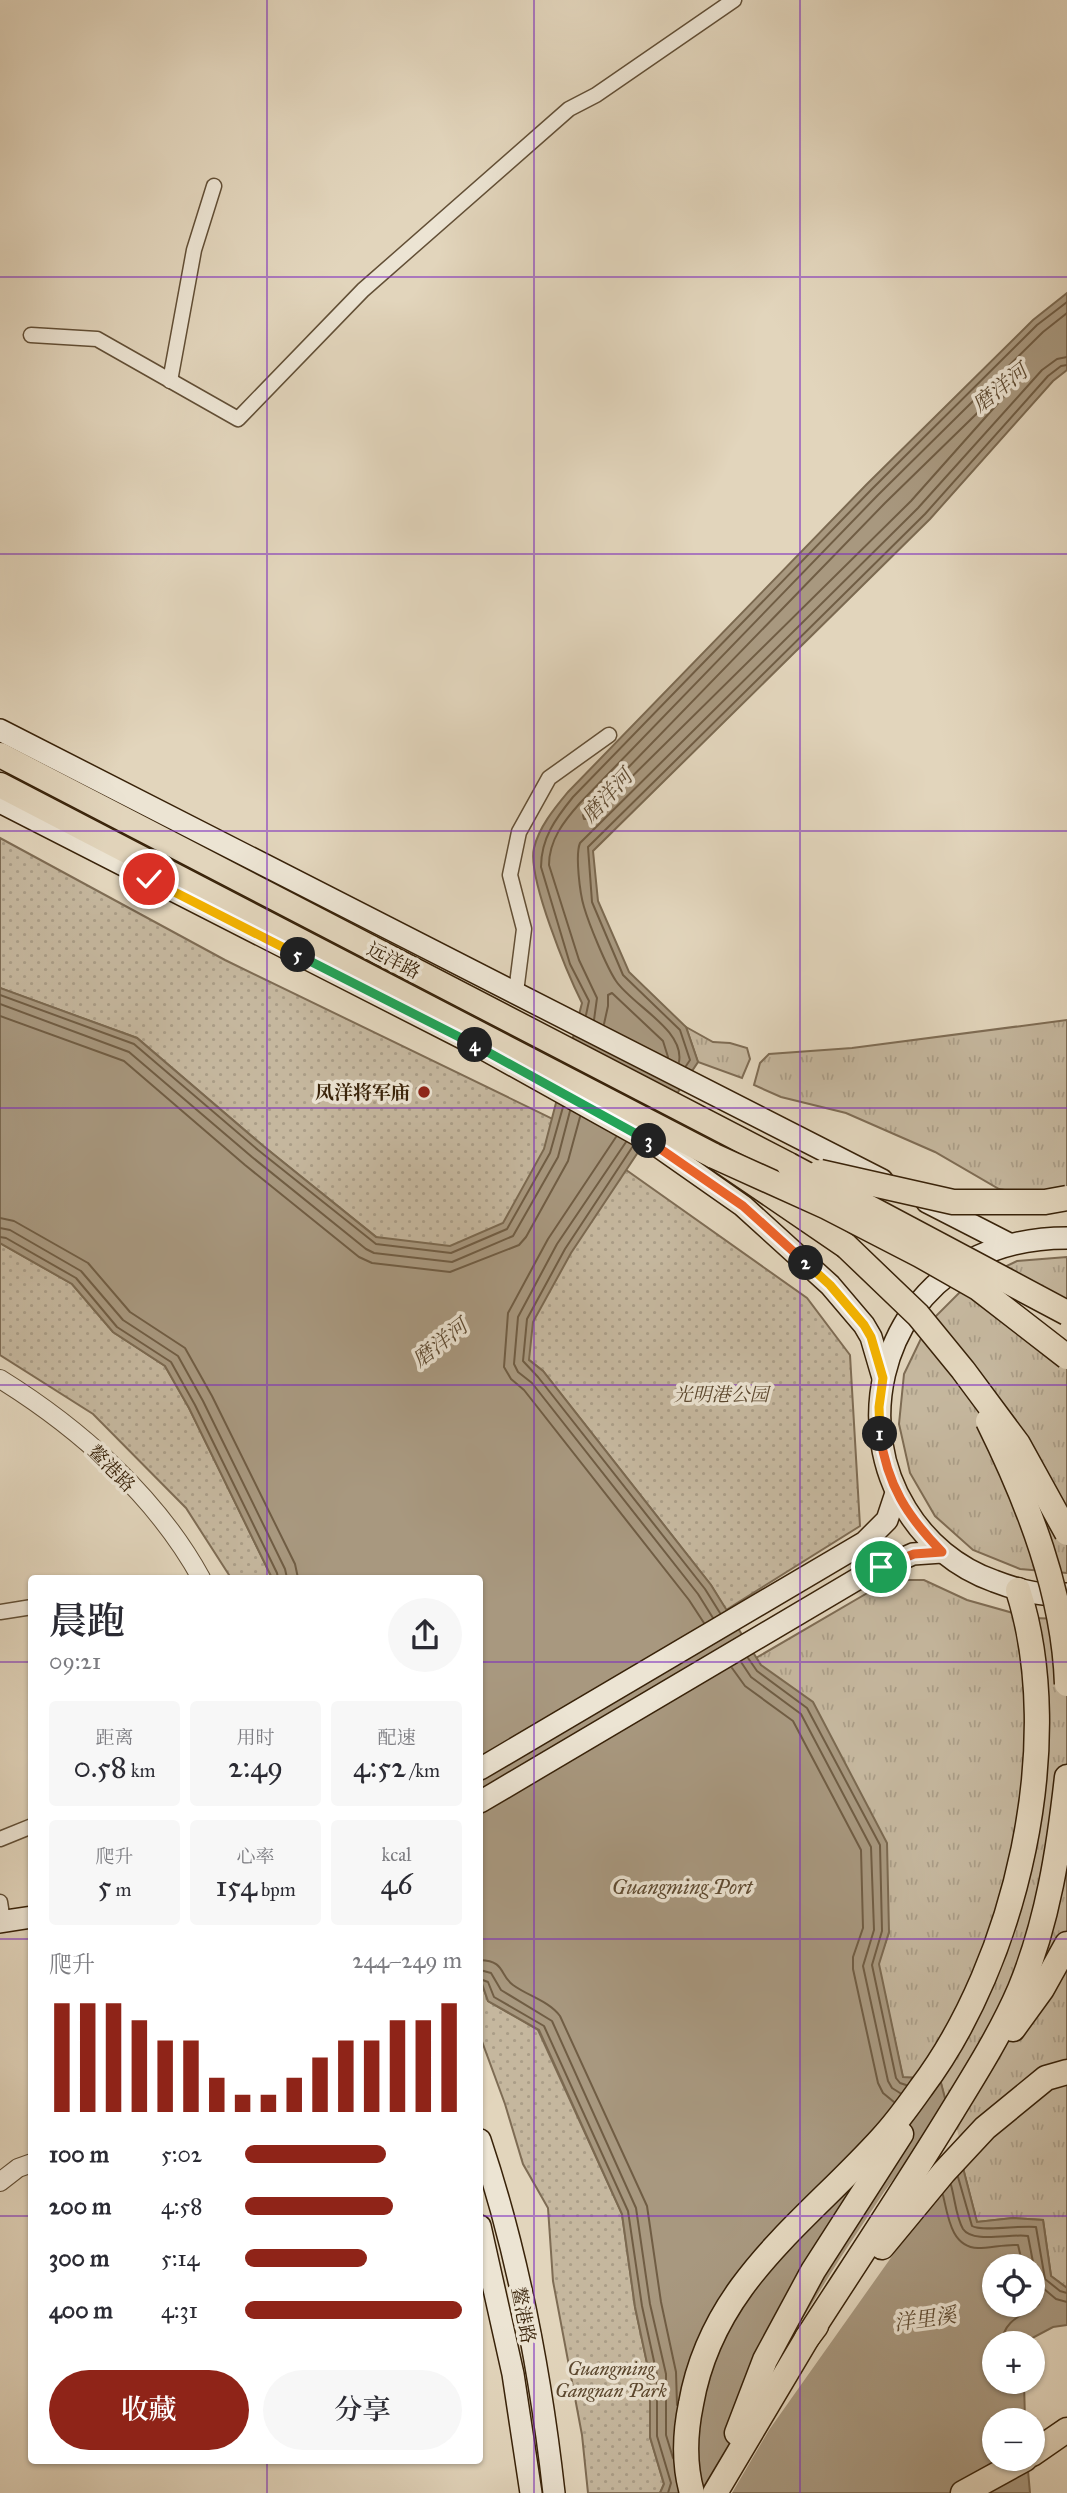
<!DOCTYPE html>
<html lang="zh">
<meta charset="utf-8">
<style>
body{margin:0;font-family:"IM FELL Great Primer","Noto Serif SC",serif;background:#f7f7f7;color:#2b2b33;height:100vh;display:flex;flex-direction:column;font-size:26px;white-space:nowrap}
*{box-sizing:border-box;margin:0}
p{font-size:23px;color:#7c7c81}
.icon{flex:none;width:38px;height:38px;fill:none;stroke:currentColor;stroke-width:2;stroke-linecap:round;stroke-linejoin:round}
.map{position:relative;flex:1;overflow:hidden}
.details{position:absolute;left:28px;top:1575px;width:455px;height:889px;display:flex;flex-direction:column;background:#fff;border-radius:7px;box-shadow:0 2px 5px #0004}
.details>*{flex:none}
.buttons{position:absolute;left:982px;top:2254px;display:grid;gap:14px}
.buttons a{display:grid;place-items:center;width:63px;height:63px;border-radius:50%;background:#fff;box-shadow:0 2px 5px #0004;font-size:35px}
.pin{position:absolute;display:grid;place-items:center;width:60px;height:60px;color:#fff;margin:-30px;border:4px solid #fff;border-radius:50%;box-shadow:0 2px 7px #0007}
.km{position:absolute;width:35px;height:35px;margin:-18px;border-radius:50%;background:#222;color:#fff;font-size:19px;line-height:35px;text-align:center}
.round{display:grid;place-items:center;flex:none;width:74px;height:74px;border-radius:37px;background:#f7f7f7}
.headline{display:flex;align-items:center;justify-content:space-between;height:119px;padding:0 21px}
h1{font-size:38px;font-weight:600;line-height:52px}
.stats{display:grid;grid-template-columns:repeat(3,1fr);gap:10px;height:119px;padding:7px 21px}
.stats div{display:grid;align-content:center;border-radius:7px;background:#f7f7f7;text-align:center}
.stats b{font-size:30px;font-weight:600}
.stats small{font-size:19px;font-weight:400}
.stats p{font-size:19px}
.chart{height:196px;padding:14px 21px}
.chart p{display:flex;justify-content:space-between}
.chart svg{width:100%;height:126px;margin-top:7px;stroke:#8f2418;stroke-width:6}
.cta{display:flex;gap:14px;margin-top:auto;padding:14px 21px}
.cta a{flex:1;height:80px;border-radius:42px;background:#8f2418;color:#fff;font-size:28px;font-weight:600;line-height:80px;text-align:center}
.cta a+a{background:#f7f7f7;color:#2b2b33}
ul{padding:0 21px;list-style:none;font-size:23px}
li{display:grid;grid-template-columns:112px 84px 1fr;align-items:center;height:52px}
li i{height:18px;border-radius:9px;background:#8f2418}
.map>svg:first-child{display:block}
</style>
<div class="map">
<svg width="1067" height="2493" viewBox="0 0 1067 2493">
<defs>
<pattern id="grass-tufts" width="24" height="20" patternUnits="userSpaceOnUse" patternTransform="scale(1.75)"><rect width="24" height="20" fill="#c5b79e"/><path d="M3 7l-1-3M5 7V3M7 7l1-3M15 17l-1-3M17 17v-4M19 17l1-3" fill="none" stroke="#aa9d87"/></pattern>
<pattern id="park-dots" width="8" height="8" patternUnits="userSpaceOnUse" patternTransform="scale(1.75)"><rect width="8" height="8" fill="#c5b79e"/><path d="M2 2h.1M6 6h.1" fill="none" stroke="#aa9d87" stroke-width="1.8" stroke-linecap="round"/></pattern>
</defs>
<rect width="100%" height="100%" fill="#e2d5bc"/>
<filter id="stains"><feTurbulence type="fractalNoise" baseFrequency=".00286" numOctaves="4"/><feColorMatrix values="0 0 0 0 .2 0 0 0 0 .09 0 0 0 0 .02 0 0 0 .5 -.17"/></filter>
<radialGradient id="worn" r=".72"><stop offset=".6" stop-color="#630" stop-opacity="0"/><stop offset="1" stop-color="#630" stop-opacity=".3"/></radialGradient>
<g fill="url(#grass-tufts)" stroke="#7e6c54" stroke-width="2">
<polygon points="1067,1020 1067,1201 999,1189 935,1152 846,1113 781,1097 754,1085 760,1063 769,1054 852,1048"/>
<polygon points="686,1027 713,1042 730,1043 747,1048 750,1059 742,1078 698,1062"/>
<polygon points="1067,1257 1067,1573 1020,1569 973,1550 935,1516 910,1473 899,1424 904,1374 928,1324 967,1285 1017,1261"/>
<polygon points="893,1578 898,1580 924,1580 967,1600 1031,1618 1067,1619 1067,2288 1051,2276 1043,2220 1013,2218 977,2222 940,2080 903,2078 878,1964 889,1932 756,1658"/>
</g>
<g fill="url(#park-dots)" stroke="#7e6c54" stroke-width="2">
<polygon points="0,838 225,960 557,1121 807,1298 850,1355 860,1526 726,1610 711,1585 543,1371 262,1145 137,1038 0,988"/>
<polygon points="0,1243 72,1284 113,1332 165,1366 189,1408 272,1578 231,1578 186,1508 93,1414 0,1355"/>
<polygon points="480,1978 488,2001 538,2030 622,2214 635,2307 650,2377 650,2437 664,2484 660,2493 588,2493 582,2435 553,2281 548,2208 523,2164 505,2104 480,2036"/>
</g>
<path fill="#a8987f" stroke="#7b6950" stroke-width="2" fill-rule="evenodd" d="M 1067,293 L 1067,370 L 1053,381 L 930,519 L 593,851 L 598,901 L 629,972 L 686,1027 L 698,1062 L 571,1253 L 533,1322 L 529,1360 L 543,1371 L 711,1585 L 761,1665 L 813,1702 L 887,1843 L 889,1932 L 879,1964 L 903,2077 L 940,2079 L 977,2222 L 1013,2218 L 1043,2220 L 1051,2276 L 1067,2288 L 1067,2325 L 1053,2327 L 1023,2343 L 994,2343 L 994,2382 L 1024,2382 L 1025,2420 L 994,2420 L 994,2459 L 1027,2459 L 1030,2493 L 660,2493 L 664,2484 L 650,2437 L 650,2377 L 635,2307 L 622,2214 L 539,2030 L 488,2001 L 480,1978 L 480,1578 L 272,1578 L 189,1408 L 165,1366 L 113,1332 L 72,1284 L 0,1243 L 0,988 L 137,1038 L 262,1145 L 376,1237 L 450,1246 L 503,1223 L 544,1149 L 582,1003 C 568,975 527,877 534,848 C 539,827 554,809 568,792 L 867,484 L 1033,320 ZM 994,2266 L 1032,2266 L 1032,2305 L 994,2305 Z"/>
<polygon fill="#e2d5bc" points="949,2099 959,2137 941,2158 961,2145 966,2167 912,2228 769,2430 732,2493 702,2493 785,2347 839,2260 884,2192 932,2128"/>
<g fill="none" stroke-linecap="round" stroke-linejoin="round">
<g stroke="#705d44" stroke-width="2">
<polygon points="1005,386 1008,388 1008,392 911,501 589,819 584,819 583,815 587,810 885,503"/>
<polyline points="0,995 134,1044 258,1150 376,1244 451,1253 507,1229 550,1153 563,1107"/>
<polyline points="0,1004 129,1052 252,1157 366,1249 374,1253 452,1262 513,1236 558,1157 570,1111"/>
<path d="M 586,1015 L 589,1001 L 570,964 L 541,867 C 541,838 556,818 573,797 L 872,489 L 1037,325 L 1067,302"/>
<polyline points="0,1016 124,1061 245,1165 359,1257 372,1263 450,1272 519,1245 526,1237 568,1161 580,1117"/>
<path d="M 594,1020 L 597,998 L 579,960 L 549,865 C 549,840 564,821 580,803 L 878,495 L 1043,332 L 1067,313"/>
<polyline points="604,1024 608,1006 608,995 612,993 663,1041 668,1057"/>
<path d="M 679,1062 C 685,1030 632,1005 616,981 C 606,966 589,924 584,907 C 580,894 575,855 580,843 L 918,508 L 1042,370 L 1057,359 L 1067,357"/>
<polyline points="686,1066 690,1060 680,1030 623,975 592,902 588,847 925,514 1048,376 1061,366 1067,365"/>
<polyline points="616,1137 548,1239 508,1313 504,1367 511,1379 524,1390 689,1600 704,1623"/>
<polyline points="626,1142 557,1244 518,1317 514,1364 518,1372 532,1383 698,1594 713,1618"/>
<polyline points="633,1146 565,1249 527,1319 523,1361 538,1377 705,1589 720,1613"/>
<polyline points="0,1218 14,1221 88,1263 130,1312 185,1348 212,1396 295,1564 298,1578"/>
<polyline points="0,1228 10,1230 81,1271 123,1320 178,1356 203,1401 285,1569 287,1578"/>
<polyline points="0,1237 6,1238 76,1278 117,1327 171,1362 195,1405 277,1573 278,1578"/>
<polyline points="748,1658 757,1671 807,1708 880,1845 882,1931 872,1965 896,2078 900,2083 906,2085"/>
<polyline points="741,1662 751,1677 801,1714 871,1847 874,1930 863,1966 888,2081 892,2088 900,2093"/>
<polyline points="732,1668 745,1686 793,1721 861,1850 863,1928 853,1957 853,1969 878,2083 883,2093 894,2102"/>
<path d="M 480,1960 C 506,1961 499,1975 513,1985 C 528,1996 549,2001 560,2016 L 647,2206 L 661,2302 L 676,2372 L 677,2405"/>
<polyline points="480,1970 491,1973 501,1990 552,2021 636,2208 650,2304 666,2374 666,2435 673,2458"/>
<polyline points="480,1979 488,1982 494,1997 544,2026 628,2211 642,2306 657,2375 657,2436 671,2483 668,2493"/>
<path d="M 958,2177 L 972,2226 C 982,2232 1020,2225 1036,2227 L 1045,2279 L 1060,2291 L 1067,2293"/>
<path d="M 951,2185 C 955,2199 956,2217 963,2229 C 973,2244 1012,2233 1028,2236 L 1037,2283 L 1056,2299 L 1067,2302"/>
<path d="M 943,2195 C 948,2216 951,2247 978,2248 C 991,2248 1005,2244 1018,2245 L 1023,2266"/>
<path d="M 1002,2343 C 1003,2320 1023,2315 1039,2304 L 1039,2300 L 1032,2294"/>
</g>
<g stroke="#624f36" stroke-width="17">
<g id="minor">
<polyline points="31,335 97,339 238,419 363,290 569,109 596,95 734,0"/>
<polyline points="170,381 194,250 214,186"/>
<polyline points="516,992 524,929 510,875 519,832 549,778 609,735"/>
<polyline points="0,1612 32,1607"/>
<polyline points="0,1839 32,1826"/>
<polyline points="0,1902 3,1921"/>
</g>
</g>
<g stroke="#624f36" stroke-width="20">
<g id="tertiary">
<path d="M 0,1379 C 79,1428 156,1496 201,1578"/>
<polyline points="0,2182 18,2168 32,2163"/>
</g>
</g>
<g stroke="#382209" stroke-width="24">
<g id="secondary">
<polyline points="0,730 882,1180"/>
<polyline points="0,802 480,1047 656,1145 743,1206 830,1285 864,1325 871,1337 883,1378"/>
<polyline points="927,1202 1009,1244"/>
<path d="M 1067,1238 C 1031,1238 997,1245 965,1263 C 880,1313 855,1427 906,1509 C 926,1542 957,1568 994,1581 C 1017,1590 1043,1597 1067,1594"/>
<polyline points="480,1769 865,1542 887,1520 896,1493"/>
<polyline points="480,1802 859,1578 913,1554 942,1552"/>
<polyline points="0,1922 32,1917"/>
<path d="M 480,2140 C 517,2250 541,2377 554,2493"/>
<polyline points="480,2226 513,2374 531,2493"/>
</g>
</g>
<g stroke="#382209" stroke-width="27">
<g id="trunk">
<polyline points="0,755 789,1165"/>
<polyline points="0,785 714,1156 846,1246"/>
<polyline points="1022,1295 1067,1332"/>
<polyline points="1013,2029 1042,1989 1067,1944"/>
<polyline points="882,2247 944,2172 985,2128 1046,2078 1067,2072"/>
<path d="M 807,2338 C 856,2262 906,2187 953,2110 C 977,2071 1002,2031 1020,1989 C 1048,1921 1059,1849 1067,1777"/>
<polyline points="737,2433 765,2360 813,2271 901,2134"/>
<polyline points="1032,2454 1067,2430"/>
<path d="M 692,2493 C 684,2465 685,2433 691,2404 C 712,2283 805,2223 882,2138 C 896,2123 909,2105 921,2088 C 1016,1962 1067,1743 1018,1590"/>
<polyline points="715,2493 807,2338 816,2326"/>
<polyline points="963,2493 1025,2459"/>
</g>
</g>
<use href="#minor" stroke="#ece4d3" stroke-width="14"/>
<use href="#tertiary" stroke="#ece4d3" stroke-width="18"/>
<use href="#secondary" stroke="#ece4d3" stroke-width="21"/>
<use href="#trunk" stroke="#e2d5bc" stroke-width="24"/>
<g stroke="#382209" stroke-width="27" stroke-linecap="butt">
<g id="trunk-bridge">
<polyline points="714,1156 827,1207 920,1255 978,1288 1067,1357"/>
<polyline points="789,1165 1067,1313"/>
<polyline points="820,1172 953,1202 1045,1202 1067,1198"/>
<polyline points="846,1246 918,1315 963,1370 1018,1444 1067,1533"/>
<path d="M 988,1421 C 1028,1502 1064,1593 1067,1684"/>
</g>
</g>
<use href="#trunk-bridge" stroke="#e2d5bc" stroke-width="24"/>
</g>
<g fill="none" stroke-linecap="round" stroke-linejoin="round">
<g stroke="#fff" stroke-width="14">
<path id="split-1" d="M 880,1434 C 887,1485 907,1516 942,1552 L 914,1554 L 881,1567"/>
</g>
<g stroke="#fff" stroke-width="14">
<polyline id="split-2" points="806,1263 830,1285 864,1325 871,1337 883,1378 879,1407 880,1434"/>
</g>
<g stroke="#fff" stroke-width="14">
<polyline id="split-3" points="649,1141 743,1206 806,1263"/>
</g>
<g stroke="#fff" stroke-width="14">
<polyline id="split-4" points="475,1045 649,1141"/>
</g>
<g stroke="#fff" stroke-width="14">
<polyline id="split-5" points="298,955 475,1045"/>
</g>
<g stroke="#fff" stroke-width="14">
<polyline id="split-6" points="149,879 298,955"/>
</g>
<use href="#split-1" stroke="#f0652b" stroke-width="9"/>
<use href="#split-2" stroke="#f5b400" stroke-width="9"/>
<use href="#split-3" stroke="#f0652b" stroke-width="9"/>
<use href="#split-4" stroke="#22a559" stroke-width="9"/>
<use href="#split-5" stroke="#22a559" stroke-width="9"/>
<use href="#split-6" stroke="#f5b400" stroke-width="9"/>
</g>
<path fill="none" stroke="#7b2cbf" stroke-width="2" stroke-opacity="0.55" d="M 267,0 L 267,1578M 534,0 L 534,2493M 800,0 L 800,2493M 0,277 L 1067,277M 0,554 L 1067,554M 0,831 L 1067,831M 0,1108 L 1067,1108M 0,1385 L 1067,1385M 0,1662 L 32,1662M 480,1662 L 1067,1662M 0,1939 L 32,1939M 480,1939 L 1067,1939M 0,2216 L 32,2216M 480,2216 L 1067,2216M 267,2460 L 267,2493"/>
<circle fill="#8f2418" stroke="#ece4d3" stroke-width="2.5" cx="424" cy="1092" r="7"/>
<g text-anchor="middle" stroke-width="7" stroke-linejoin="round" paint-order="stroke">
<g font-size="19" fill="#382209" stroke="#ece4d3">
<text transform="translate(394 960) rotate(27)" y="7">远洋路</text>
<text transform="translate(112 1468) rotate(45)" y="7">鳌港路</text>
<text transform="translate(524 2315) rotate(79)" y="7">鳌港路</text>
</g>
<g font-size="19" font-weight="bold" fill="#382209" stroke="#ece4d3" text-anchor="end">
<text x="410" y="1099">凤洋将军庙</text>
</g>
<g font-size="19" font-style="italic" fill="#5b472e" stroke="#ece4d3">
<text x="721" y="1401">光明港公园</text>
<text x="611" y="2375">Guangming<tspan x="611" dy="22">Gangnan Park</tspan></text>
</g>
<g font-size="21" font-style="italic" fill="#5f4b32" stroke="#ece4d3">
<text transform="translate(1000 388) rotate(-38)" y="7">磨洋河</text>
<text transform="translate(607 796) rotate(-47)" y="7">磨洋河</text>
<text transform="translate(440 1343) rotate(-38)" y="7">磨洋河</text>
<text x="682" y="1894">Guangming Port</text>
<text transform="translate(925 2319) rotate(-8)" y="7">洋里溪</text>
</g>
</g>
<rect width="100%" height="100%" filter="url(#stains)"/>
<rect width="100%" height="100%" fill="url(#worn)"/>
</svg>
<div class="buttons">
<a><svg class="icon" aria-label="locate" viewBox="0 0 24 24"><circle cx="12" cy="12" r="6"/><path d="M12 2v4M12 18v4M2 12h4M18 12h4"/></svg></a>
<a>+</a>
<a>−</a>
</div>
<div class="pin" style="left:881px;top:1567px;background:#1e9e55"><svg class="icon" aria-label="arrive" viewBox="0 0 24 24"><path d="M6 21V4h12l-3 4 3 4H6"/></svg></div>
<div class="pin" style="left:149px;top:879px;background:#d93025"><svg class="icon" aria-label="check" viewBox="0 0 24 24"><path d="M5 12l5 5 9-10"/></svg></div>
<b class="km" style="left:880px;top:1434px">1</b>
<b class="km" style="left:806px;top:1263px">2</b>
<b class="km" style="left:649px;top:1141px">3</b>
<b class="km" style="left:475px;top:1045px">4</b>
<b class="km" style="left:298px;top:955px">5</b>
<section class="details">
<div class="headline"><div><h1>晨跑</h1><p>09:21</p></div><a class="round"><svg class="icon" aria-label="share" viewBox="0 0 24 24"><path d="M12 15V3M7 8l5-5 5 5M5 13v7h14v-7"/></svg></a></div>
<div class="stats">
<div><p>距离</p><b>0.58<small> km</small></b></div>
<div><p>用时</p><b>2:49</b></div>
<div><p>配速</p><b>4:52<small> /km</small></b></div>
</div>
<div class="stats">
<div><p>爬升</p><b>5<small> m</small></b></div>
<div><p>心率</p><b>154<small> bpm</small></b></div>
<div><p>kcal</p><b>46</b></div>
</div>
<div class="chart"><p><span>爬升</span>244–249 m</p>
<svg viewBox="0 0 160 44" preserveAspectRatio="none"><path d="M5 44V6M15 44V6M25 44V6M35 44V12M45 44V19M55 44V19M65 44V32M75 44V38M85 44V38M95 44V32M105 44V25M115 44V19M125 44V19M135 44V12M145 44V12M155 44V6"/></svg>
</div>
<ul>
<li><b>100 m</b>5:02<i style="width:65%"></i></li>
<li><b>200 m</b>4:58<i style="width:68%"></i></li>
<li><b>300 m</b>5:14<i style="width:56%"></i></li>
<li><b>400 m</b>4:31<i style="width:100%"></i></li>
</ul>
<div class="cta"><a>收藏</a><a>分享</a></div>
</section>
</div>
